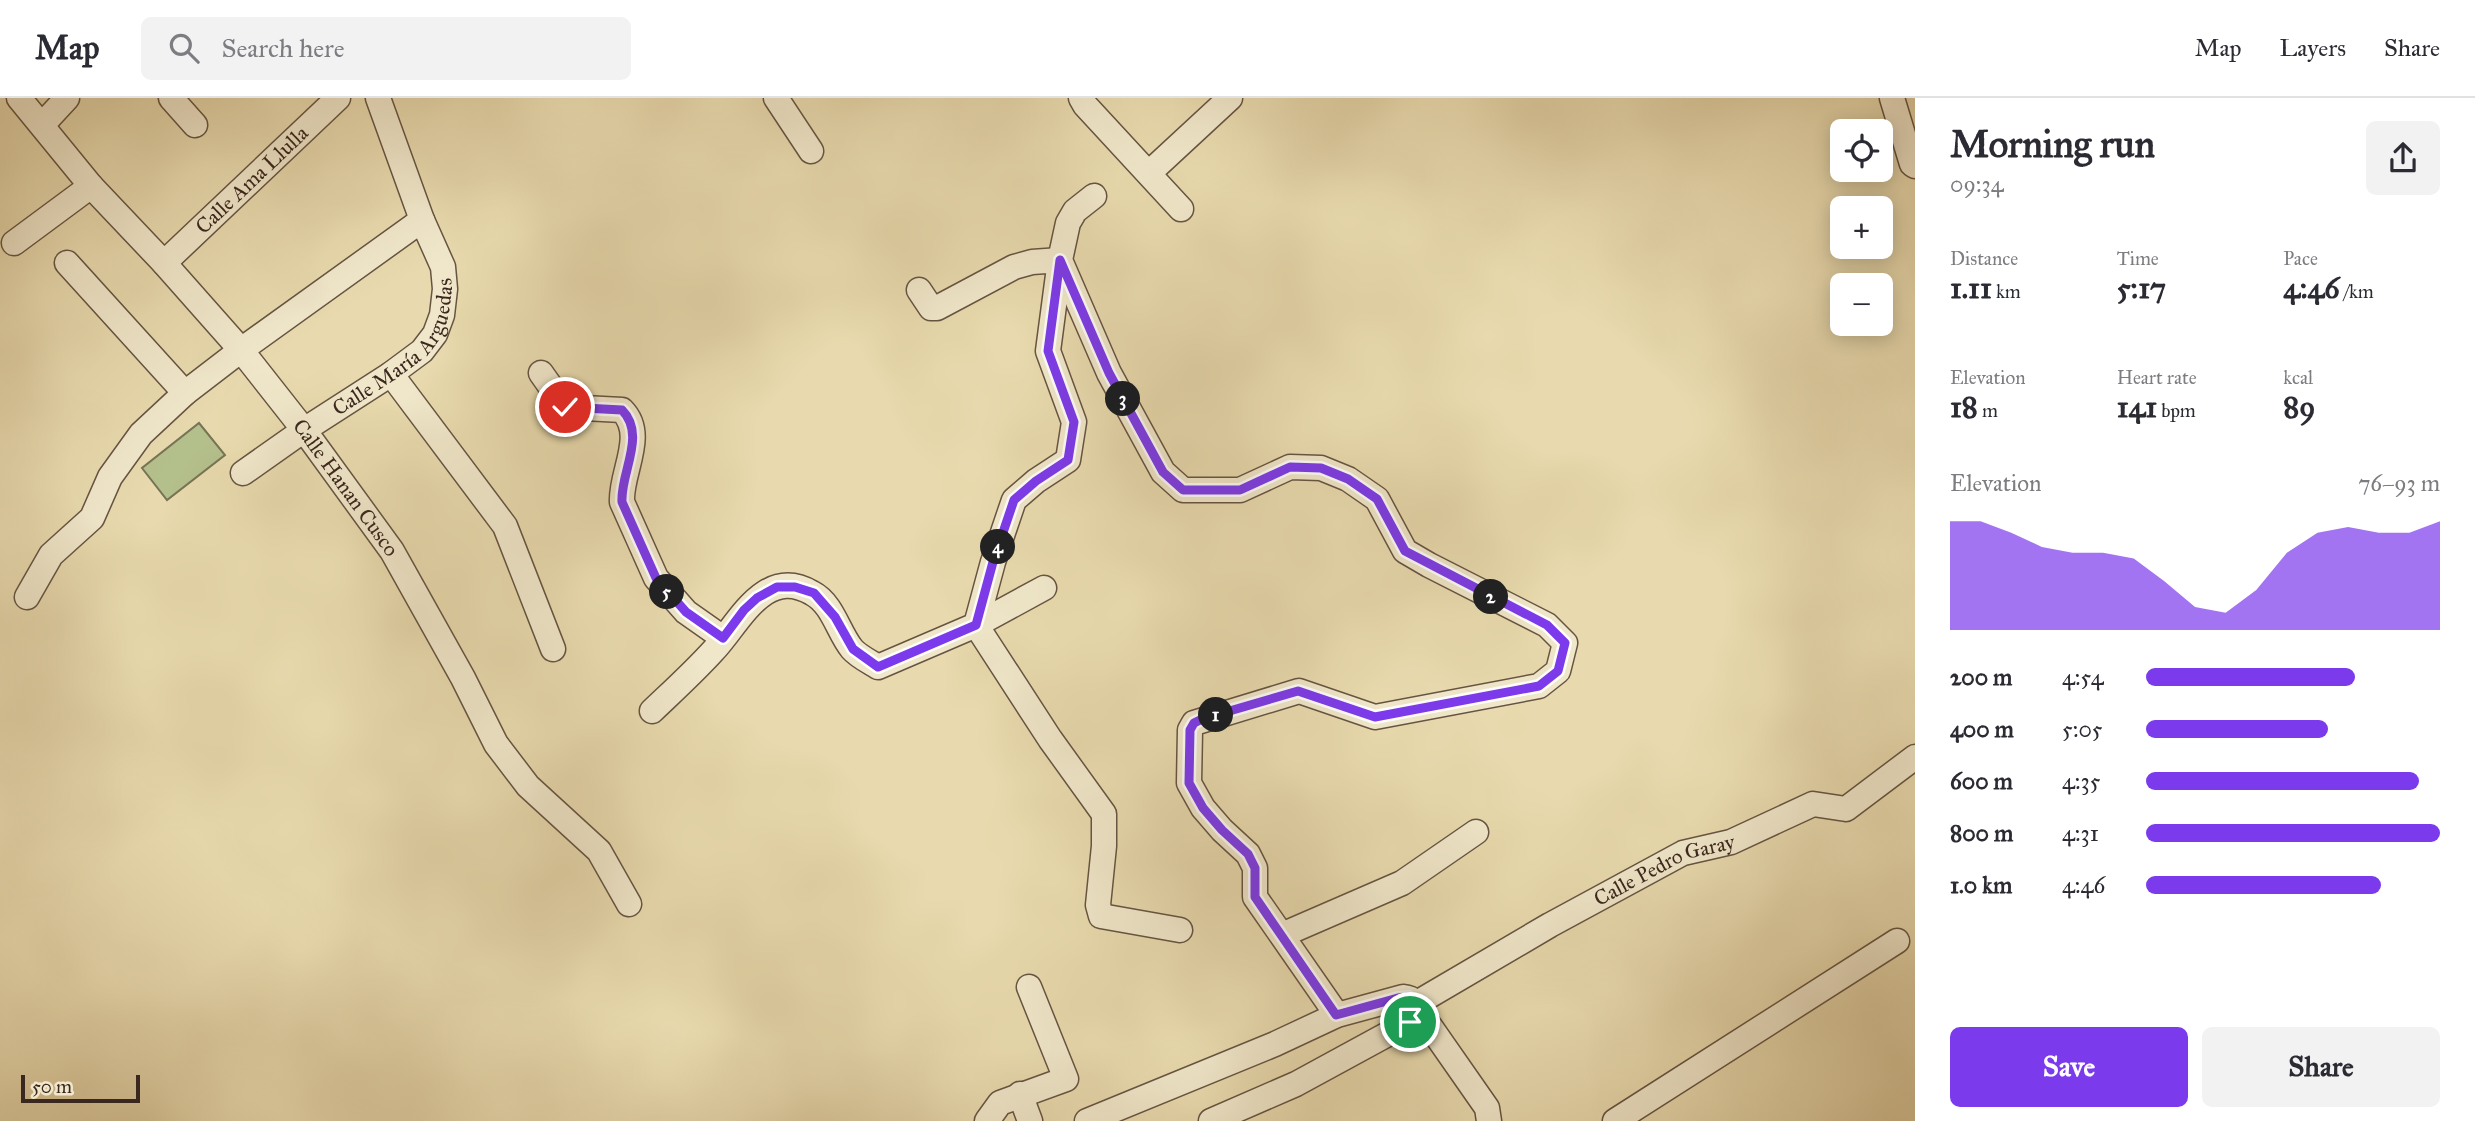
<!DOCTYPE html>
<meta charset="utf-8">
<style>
body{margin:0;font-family:"IM FELL Great Primer",serif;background:#f2f2f3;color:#2b2b33;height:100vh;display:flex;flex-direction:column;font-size:26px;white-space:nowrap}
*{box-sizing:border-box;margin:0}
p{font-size:23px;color:#7c7c81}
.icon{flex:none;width:38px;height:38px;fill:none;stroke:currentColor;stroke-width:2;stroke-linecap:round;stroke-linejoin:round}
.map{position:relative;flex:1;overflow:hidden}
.sheet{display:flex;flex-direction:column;background:#fff;width:560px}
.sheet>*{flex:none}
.tools{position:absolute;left:1830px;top:21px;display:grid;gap:14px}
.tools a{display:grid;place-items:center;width:63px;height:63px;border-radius:10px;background:#fff;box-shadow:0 4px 18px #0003;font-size:35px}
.scale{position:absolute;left:21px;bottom:18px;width:119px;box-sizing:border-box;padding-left:7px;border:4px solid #3a271e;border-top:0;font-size:19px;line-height:24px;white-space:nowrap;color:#3a271e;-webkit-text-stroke:5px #f0e7ca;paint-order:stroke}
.pin{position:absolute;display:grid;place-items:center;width:60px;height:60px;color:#fff;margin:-30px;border:4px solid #fff;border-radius:50%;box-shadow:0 2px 7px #0007}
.km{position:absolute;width:35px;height:35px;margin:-18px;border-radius:50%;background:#222;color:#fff;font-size:19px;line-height:35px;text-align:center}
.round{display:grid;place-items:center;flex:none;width:74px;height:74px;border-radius:10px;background:#f2f2f3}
.headline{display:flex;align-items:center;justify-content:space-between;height:119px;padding:0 35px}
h1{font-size:38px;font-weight:700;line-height:52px}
.metrics{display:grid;grid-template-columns:repeat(3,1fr);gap:10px;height:119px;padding:7px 35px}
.metrics div{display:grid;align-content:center}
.metrics b{font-size:30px;font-weight:700}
.metrics small{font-size:19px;font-weight:400}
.metrics p{font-size:19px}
.chart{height:196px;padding:14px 35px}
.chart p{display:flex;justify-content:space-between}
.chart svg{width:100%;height:126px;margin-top:7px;fill:#7c3aed;opacity:.7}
.action{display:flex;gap:14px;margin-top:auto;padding:14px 35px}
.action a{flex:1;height:80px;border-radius:10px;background:#7c3aed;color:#fff;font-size:28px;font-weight:700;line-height:80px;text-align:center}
.action a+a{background:#f2f2f3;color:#2b2b33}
ul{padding:0 35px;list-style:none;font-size:23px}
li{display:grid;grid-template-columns:112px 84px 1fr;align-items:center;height:52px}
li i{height:18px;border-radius:9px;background:#7c3aed}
header{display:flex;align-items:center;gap:42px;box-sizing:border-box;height:98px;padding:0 35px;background:#fff;border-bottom:2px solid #e1e1e2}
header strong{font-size:33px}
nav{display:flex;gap:38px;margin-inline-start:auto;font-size:24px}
.search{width:490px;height:63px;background:#f2f2f3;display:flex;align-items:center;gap:18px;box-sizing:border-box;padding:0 24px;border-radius:10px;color:#7c7c81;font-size:26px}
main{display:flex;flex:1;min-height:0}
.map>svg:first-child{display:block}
</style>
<header>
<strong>Map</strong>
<div class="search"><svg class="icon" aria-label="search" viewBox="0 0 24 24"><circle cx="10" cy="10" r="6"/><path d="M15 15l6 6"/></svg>Search here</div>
<nav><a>Map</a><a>Layers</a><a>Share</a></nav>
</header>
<main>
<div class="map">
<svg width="1915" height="1023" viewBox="0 0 1915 1023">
<rect width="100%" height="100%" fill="#e8daae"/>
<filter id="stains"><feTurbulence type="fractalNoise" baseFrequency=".00286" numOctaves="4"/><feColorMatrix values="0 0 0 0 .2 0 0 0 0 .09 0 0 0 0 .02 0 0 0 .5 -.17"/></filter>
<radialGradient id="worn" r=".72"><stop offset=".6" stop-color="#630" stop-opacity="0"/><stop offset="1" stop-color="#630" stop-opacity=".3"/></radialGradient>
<polygon fill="#b4c08c" stroke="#777455" stroke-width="2" points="199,325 225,357 167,402 142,370"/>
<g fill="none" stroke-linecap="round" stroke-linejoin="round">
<g stroke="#665442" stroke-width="27">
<g id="minor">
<path id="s1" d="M 19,0 L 91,88 L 164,165 L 241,252 L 304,332 L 392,453 L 463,580 L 496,646 L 528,688 L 599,753 L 629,806"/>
<polyline points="171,0 195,27"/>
<polyline points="776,0 811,53"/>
<polyline points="1081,0 1085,7 1181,111"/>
<polyline points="1892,0 1912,66 1915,68"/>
<polyline points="42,27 67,0"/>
<polyline points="1149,75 1230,0"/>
<polyline points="1094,98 1075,113 1068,125 1060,162 1109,275 1163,374 1183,392 1240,392 1290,369 1321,370 1348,381 1377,401 1405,453 1429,467 1547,527 1565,545 1558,573 1539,588 1375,619 1299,593 1194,625 1190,632 1189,685 1203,710 1222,732 1248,756 1255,770 1255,799 1337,917"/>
<polyline points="14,145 91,88"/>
<polyline points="67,165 185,295"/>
<path id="s2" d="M 164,165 L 338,0"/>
<path d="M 541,275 L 565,309 L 622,312 C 647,337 620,375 622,404 L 656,480 L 686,514 L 723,540"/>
<polyline points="391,276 505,428 553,551"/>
<path id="s3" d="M 243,375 L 304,332 L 391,276 L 422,253 L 435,236 L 442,217 L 445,191 L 443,169 L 422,122 L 378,0"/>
<polyline points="1044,490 976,527 1050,641 1104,716 1104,748 1098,807 1101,818 1180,832"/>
<polyline points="27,499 51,457 92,420 110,379 141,336 185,295 241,252 422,122"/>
<path d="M 652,613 C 673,593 694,574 713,553 C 739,526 764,467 812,495 C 833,506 838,534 852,551 C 858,558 870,564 878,569 L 976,527 L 993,464 L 1014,402 L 1036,383 L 1068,362 L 1074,324 L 1048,253 L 1060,162 L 1032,164 L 1014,169 L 937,210 L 931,210 L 919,192"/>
<polyline points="1282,837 1402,785 1476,734"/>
<path id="s4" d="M 1417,905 L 1550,827 L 1683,755 L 1731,744 L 1813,706 L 1846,711 L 1915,659"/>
<polyline points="1020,996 1030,1023"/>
<polyline points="987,1023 1000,1005 1066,981 1029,889"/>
<path d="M 1087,1023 L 1275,946 L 1337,917 L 1403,899 C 1414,900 1417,905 1420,914 L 1487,1010 L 1489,1023"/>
<polyline points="1211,1023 1296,986 1410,924 1420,914"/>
<polyline points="1615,1023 1897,843"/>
</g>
</g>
<use href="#minor" stroke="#f0e7ca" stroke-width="24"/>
</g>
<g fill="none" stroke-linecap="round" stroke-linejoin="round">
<g stroke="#fff" stroke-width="14">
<path id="route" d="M 565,309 L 622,312 C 647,337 620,375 622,404 L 656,480 L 686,514 L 723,540 L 744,512 L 757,500 L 777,489 L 795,489 L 814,495 L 835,519 L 853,551 L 878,569 L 976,527 L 993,464 L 1014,402 L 1036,383 L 1068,362 L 1074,324 L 1048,253 L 1060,162 L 1109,275 L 1163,374 L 1183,392 L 1240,392 L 1290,369 L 1321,370 L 1348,381 L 1377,401 L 1405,453 L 1547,527 L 1565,545 L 1558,573 L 1539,588 L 1375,619 L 1298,593 L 1202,621 L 1194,625 L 1190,632 L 1189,685 L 1203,710 L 1222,732 L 1248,756 L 1255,770 L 1255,799 L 1336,917 L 1398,900 L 1409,899 L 1417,905 L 1420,914 L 1410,924"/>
</g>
<use href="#route" stroke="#7c3aed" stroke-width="9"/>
</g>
<g text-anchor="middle" stroke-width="5" stroke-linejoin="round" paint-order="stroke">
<g font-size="21" fill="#3a271e" stroke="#f0e7ca">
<text dy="7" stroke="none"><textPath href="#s2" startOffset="121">Calle Ama Llulla</textPath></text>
<text dy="7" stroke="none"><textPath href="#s3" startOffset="203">Calle María Arguedas</textPath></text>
<text dy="7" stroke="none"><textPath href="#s1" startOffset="509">Calle Hanan Cusco</textPath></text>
<text dy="7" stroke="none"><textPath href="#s4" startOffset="282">Calle Pedro Garay</textPath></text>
</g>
</g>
<rect width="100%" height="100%" filter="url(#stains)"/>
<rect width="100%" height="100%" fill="url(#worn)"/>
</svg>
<div class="tools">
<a><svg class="icon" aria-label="locate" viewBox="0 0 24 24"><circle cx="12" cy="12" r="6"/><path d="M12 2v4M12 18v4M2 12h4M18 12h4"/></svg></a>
<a>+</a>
<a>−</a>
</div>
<div class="scale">50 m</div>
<div class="pin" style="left:1410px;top:924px;background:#1e9e55"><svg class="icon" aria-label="arrive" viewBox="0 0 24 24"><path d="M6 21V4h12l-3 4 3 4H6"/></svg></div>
<div class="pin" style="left:565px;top:309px;background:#d93025"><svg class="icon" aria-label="check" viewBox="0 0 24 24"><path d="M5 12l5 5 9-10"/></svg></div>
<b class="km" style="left:1216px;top:617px">1</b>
<b class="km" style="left:1491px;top:499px">2</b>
<b class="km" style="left:1123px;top:301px">3</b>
<b class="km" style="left:998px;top:449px">4</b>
<b class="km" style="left:667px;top:494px">5</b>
</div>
<section class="sheet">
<div class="headline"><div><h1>Morning run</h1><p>09:34</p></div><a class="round"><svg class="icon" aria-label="share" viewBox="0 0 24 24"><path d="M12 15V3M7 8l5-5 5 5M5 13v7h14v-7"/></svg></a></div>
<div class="metrics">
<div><p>Distance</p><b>1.11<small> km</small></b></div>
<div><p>Time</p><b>5:17</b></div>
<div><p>Pace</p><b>4:46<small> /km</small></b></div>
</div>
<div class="metrics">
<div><p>Elevation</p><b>18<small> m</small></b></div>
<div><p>Heart rate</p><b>141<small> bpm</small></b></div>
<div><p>kcal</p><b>89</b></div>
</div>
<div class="chart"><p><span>Elevation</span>76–93 m</p>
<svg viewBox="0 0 160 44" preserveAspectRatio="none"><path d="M0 44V6L10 6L20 10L30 15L40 17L50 17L60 19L70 27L80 36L90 38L100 30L110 17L120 10L130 8L140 10L150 10L160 6V44z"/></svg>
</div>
<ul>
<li><b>200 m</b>4:54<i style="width:71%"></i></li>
<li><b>400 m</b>5:05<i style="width:62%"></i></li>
<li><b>600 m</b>4:35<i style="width:93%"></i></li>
<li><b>800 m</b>4:31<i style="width:100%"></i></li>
<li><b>1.0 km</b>4:46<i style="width:80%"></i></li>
</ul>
<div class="action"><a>Save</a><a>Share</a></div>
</section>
</main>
